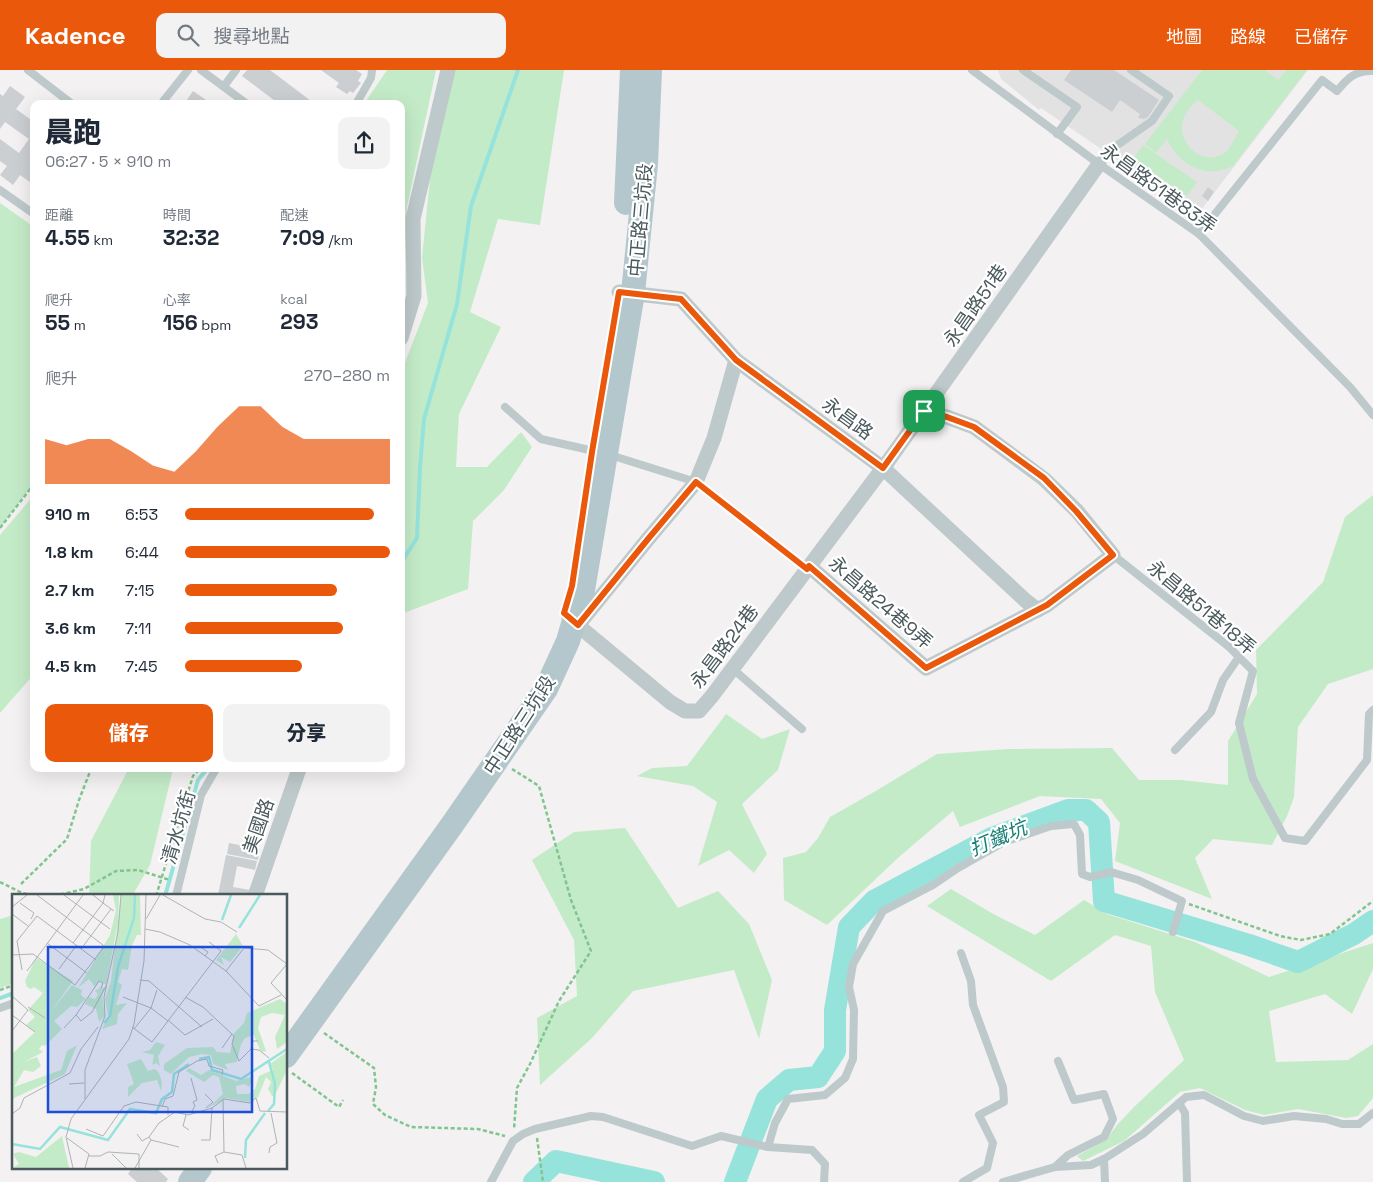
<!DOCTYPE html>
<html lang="zh-TW">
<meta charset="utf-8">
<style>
body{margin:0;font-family:"Space Grotesk","Noto Sans TC",sans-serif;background:#f2f2f3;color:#1f2937;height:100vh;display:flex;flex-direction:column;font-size:19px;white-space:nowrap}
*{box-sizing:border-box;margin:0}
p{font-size:16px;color:#747a83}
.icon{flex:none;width:28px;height:28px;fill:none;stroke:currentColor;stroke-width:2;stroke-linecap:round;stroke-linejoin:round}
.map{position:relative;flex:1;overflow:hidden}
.panel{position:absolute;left:30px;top:30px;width:375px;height:672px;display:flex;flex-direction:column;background:#fff;border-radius:10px;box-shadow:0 5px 20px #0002}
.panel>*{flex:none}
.pin{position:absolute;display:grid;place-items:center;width:42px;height:42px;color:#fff;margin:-21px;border-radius:10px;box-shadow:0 2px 8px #0006}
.round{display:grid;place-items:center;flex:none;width:52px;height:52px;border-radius:10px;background:#f2f2f3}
.overview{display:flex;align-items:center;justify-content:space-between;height:85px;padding:0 15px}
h1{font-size:28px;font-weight:800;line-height:38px}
.stats{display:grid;grid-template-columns:repeat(3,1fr);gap:8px;height:85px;padding:5px 15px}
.stats div{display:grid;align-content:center}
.stats b{font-size:21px;font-weight:800}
.stats small{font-size:14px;font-weight:400}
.stats p{font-size:14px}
.chart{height:140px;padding:10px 15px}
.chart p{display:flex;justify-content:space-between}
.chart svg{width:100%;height:90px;margin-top:5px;fill:#ea580c;opacity:.7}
.button{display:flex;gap:10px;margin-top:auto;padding:10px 15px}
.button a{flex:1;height:58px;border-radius:10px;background:#ea580c;color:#fff;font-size:20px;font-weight:800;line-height:58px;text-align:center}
.button a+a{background:#f2f2f3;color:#1f2937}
ul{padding:0 15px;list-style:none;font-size:16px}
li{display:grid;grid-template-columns:80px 60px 1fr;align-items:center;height:38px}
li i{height:12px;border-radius:6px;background:#ea580c}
header{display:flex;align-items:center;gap:30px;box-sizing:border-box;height:70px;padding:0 25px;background:#ea580c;color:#fff}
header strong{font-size:24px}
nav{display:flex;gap:28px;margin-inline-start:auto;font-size:18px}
.search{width:350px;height:45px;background:#f2f2f3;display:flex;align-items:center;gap:12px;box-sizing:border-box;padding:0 18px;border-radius:10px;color:#747a83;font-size:19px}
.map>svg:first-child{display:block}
</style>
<header>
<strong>Kadence</strong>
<div class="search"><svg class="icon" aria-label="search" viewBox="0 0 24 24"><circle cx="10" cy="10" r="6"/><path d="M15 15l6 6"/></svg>搜尋地點</div>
<nav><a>地圖</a><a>路線</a><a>已儲存</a></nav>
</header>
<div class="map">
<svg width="1373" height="1112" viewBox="0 0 1373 1112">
<rect width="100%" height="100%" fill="#f3f1f1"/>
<polygon fill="#e3e2e3" points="998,0 1308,0 1201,140 1191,140 1041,38 1039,40 1001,9"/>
<g fill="#c4ebc8" fill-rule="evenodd">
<polygon points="387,0 436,0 407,137 404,222 401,232 401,34 364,34"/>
<polygon points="451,0 564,0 540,155 498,149 470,242 501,257 459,344 456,397 487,397 521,362 532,377 504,420 473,451 468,519 401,544 401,303 428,233 422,188 431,99"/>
<path d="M 1202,0 L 1265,0 L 1278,10 L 1286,0 L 1307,0 L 1233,96 C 1208,110 1178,95 1167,69 L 1156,83 L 1145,74 ZM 1198,30 L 1239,61 C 1235,67 1230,80 1223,84 C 1199,98 1170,66 1187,42 C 1189,37 1194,34 1198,30 Z"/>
<polygon points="1143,75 1197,112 1187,126 1133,89"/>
<polygon points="0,133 34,157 34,413 0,458"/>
<polygon points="34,425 34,604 0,643 0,465"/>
<polygon points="1373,425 1373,599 1328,614 1298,657 1294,727 1287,746 1272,775 1213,769 1195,788 1212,829 1115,791 1120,753 1101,729 1040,726 960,757 953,741 900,786 827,855 784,830 783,788 806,782 818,768 830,747 874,722 937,684 1008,679 1112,678 1139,710 1181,710 1228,715 1228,671 1257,624 1256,580 1323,512 1345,447"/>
<polygon points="726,644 762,669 790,659 778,700 742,734 767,784 754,803 729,780 698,796 717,732 693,716 637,706 652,698 687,696"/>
<polygon points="130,699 173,699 150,795 132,826 89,826 91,771 128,700"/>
<polygon points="625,758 678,838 718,821 749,854 772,910 759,969 734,900 633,921 592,968 540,1015 537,948 577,926 574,870 532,790 574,762"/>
<polygon points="951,819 995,845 1035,865 1084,830 1107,844 1195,872 1269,907 1373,873 1373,899 1352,944 1325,924 1269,941 1276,992 1348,990 1373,974 1373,1028 1358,1046 1346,1048 1298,1039 1264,1045 1245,1040 1200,1018 1180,1022 1124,1071 1083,1091 1077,1086 1106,1070 1117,1055 1134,1037 1184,990 1155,922 1151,876 1115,865 1051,911 927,836"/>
<polygon points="14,845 14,913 0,918 0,849"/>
</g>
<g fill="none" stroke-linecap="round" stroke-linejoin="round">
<g stroke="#96e3dc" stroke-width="4">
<polyline points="401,493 417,468 420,398 424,349 457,234 471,136 518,0"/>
<polyline points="165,826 198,710 207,699"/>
<polyline points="0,928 14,923"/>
</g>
<g stroke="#96e3dc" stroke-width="22">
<polyline points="534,1112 556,1091 654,1112"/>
<polyline points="735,1112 767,1029 789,1010 818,1007 835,981 835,940 849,857 874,831 992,768 1068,740 1086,740 1099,752 1104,831 1249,875 1298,892 1354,864 1373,851"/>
</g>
</g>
<g fill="#cbcfd2">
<polygon points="247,0 270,0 315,34 279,34 242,6"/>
<polygon points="321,0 356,0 362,4 358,11 361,13 353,23 350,21 347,24 336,17 339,13"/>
<polygon points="1071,0 1114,0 1159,30 1148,47 1144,49 1138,48 1140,44 1120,30 1112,42 1064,10"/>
<polygon points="10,16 25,27 16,39 34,52 34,86 30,91 34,94 34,115 20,105 13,115 0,105 7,96 0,91 0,69 19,83 29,69 5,52 0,59 0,24 3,26"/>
<polygon points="193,21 212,34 184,34"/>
<polygon points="1208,117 1214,122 1208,131 1202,126"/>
<polygon points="229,773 260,779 258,790 227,784"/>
<polygon points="226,785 257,791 255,800 237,796 233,817 250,820 249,826 218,825"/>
<polygon points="132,1098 156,1098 168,1109 166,1112 137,1112 128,1104"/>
</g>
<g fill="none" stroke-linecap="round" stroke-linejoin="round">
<g stroke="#80c58f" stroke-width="2.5" stroke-dasharray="4 2.5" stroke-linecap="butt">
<polyline points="0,458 34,414"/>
<polyline points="512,699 539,716 571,830 591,881 559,931 530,994 517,1018 514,1059"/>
<polyline points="0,812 22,823 38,826"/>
<polyline points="21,814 67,769 79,730 91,699"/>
<polyline points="54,826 84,819 116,801 138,800 170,810"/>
<polyline points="156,826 193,706 199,699"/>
<polyline points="1189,834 1280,866 1301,870 1330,864 1373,831"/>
<polyline points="0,920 14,915"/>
<polyline points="324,963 374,998 376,1017 373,1034 385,1045 411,1057 478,1059 505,1066"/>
<polyline points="292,1003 339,1037 343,1030"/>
<polyline points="537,1068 543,1112"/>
</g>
<g stroke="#bec9cb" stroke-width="8">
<polyline points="28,0 72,34"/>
<polyline points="201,0 247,34"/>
<polyline points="972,0 1099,94 1199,164 1350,317 1373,345"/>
<polyline points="1023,0 1077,37 1057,64"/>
<polyline points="224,16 236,0"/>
<polyline points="161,34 188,0"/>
<polyline points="356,34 371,8 372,0"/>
<polyline points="1099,94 1106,83 1152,51 1169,26 1131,0"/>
<polyline points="0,120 34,144"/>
<path d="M 1199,164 L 1322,10 L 1337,21 C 1347,9 1355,0 1373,1"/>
<polyline points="505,337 541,369 607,384 696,412 807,499"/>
<polyline points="1113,485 1228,576 1253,601 1239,653 1253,709 1285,768 1305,771 1367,690 1369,644 1373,640"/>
<polyline points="733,599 802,659"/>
<polyline points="1175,680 1211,642 1223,610 1239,587"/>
<polyline points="176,826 201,725 216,699"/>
<polyline points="961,883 971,911 973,935 1003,1017 1004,1032 979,1045 993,1073 987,1098 963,1112"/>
<polyline points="0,938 14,933"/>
<polyline points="1179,1033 1185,1043 1187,1112"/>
<polyline points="768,1077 775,1053 788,1029 825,1025 845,1008 853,989 854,940 849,917 853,894 883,841 933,815 958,798 1004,772 1051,756 1074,754 1080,765 1082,804 1090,807 1111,802 1138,810 1182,831 1173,862"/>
<polyline points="1104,1089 1105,1112"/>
<polyline points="1055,1097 1068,1085 1104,1067 1113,1049 1104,1024 1074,1030 1058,991"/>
<polyline points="491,1112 513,1071 523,1064 535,1059 591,1046 603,1047 692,1076 721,1066 768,1077 812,1080 825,1094 824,1112"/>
<polyline points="1003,1112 1055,1097 1091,1095 1104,1089 1143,1064 1186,1027 1204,1025 1244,1046 1263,1051 1294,1046 1326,1049 1342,1054 1359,1054 1373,1043"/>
</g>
<g stroke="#bec9cb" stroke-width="15">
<polyline points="619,222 681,229 736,290 883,398 1026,531 1038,540"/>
<polyline points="401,268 414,226 413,149 448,0"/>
<polyline points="809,496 926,598 1047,535 1113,485 1077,441 1044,409 974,357 947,347 924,341"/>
<polyline points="569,548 670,632 685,641 699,641 712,626 889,390 1099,94"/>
<polyline points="578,555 648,469 696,412 714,368 736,290"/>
<polyline points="255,826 299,699"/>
</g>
<g stroke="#b3c7cc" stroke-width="24">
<polyline points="626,133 632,0"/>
<polyline points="286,986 452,755 546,619 568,571 583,520 633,223 646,94 650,0"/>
<polyline points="190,1112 200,1098"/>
</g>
</g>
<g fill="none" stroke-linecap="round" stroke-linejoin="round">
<g stroke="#fff" stroke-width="10">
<polygon id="route" points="619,222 681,229 736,290 883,398 924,341 947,347 974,357 1044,408 1076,441 1113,485 1047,535 926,598 809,496 807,499 696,412 648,469 578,555 564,543 572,516 592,382"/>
</g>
<use href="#route" stroke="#ea580c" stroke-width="6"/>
</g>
<g text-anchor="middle" stroke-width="4.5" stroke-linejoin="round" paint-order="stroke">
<g font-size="19" fill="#4a595c" stroke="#fff">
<text transform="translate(1159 118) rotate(36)" y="7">永昌路51巷83弄</text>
<text transform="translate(640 150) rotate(-85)" y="7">中正路三坑段</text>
<text transform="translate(975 235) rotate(-55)" y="7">永昌路51巷</text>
<text transform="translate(848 348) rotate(36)" y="7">永昌路</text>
<text transform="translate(881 532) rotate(41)" y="7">永昌路24巷9弄</text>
<text transform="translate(1202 537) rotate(40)" y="7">永昌路51巷18弄</text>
<text transform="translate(724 576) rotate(-53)" y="7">永昌路24巷</text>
<text transform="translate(519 655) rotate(-57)" y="7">中正路三坑段</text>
<text transform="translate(258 756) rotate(-71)" y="7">美國路</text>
<text transform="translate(178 757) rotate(-74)" y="7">清水坑街</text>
</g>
<g font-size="20" font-style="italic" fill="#1b8178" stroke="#fff">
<text transform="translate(998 768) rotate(-23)" y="7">打鐵坑</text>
</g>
</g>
<g transform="translate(12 824)">
<rect width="275" height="275" fill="#f3f1f1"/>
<path d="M 101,1 L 107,1 L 106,28 L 94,91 L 88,87 L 83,93 L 77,85 L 66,94 L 98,41 L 104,16 ZM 109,1 L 128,1 L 129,41 L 125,41 L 120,51 L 116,76 L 110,75 L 106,88 L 110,91 L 104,111 L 115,109 L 106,120 L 105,130 L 90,135 L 96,123 L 93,104 L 99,87 ZM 224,40 L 231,52 L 218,68 L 209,63 L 212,71 L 204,66 ZM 24,64 L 61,87 L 37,120 L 60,91 L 70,96 L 69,101 L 74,105 L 65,113 L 59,112 L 42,127 L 50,135 L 33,152 L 30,151 L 27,155 L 31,158 L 12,168 L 25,163 L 29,172 L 21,178 L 12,176 L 2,193 L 49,176 L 55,157 L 65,151 L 53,180 L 0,205 L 0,160 L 23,138 L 14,131 L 23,123 L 16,116 L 31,99 L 22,93 L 19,95 L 15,93 L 13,87 ZM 89,93 L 93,94 L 90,102 L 93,122 L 87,128 L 84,115 L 73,110 L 77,103 L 83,105 L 86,100 L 83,97 ZM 268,105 L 275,110 L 275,148 L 265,155 L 263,143 L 273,121 L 260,119 L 249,123 L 246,134 L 254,157 L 249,158 L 242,141 L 233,144 L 229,150 L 225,168 L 213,170 L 216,176 L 201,170 L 199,161 L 190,160 L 177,163 L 159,180 L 152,176 L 152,170 L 175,154 L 201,153 L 205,158 L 218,159 L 222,139 L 232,129 L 235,119 ZM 144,148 L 153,151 L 146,162 L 148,172 L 144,169 L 140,171 L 142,161 L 130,158 L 138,156 ZM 275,158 L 275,176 L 263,201 L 260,202 L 256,195 L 259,188 L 254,183 L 246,203 L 237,208 L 214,204 L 196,214 L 211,200 L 207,183 L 201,181 L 192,188 L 174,177 L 177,174 L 189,181 L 197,176 L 224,187 L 242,182 L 237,193 L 233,190 L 224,192 L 225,200 L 236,200 L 243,195 L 247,182 L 261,176 L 258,170 ZM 129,165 L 136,177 L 143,175 L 147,179 L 150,188 L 149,197 L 145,186 L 130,189 L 116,203 L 116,193 L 122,190 L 115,170 ZM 50,242 L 57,274 L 0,274 L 7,270 L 1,260 L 7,258 L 24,263 Z" fill="#c4ebc8"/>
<path fill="none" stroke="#96e3dc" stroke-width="2.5" d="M 210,26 L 219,1M 227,34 L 248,1M 92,129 L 98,122 L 106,73 L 122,24 L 123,1M 187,165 L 197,163 L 200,176 L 229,185 L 275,155M 256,217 L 262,210 L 263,190 L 257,168M 0,250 L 28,255 L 48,233 L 96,246 L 118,215 L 144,219 L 150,205 L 160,198 L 162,180 L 177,170M 233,264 L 234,246 L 253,219"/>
<path fill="none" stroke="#afb4b5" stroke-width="1" d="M 52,1 L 98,35M 81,1 L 91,9 L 93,1M 151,1 L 193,25 L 209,28 L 225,38M 8,9 L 22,19 L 19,25M 0,13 L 15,1M 0,20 L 16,32M 134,25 L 148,1M 133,35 L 148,38 L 178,51 L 214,77 L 247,112 L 269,101M 35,49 L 75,79M 61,49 L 91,9 L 102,17M 187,52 L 196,58 L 193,62M 69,55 L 99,15M 0,61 L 21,60 L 63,91 L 91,54 L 91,51 L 25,1M 47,75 L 64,52M 10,76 L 5,47 L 25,22 L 84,66M 15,77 L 71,1M 214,77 L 232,54 L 256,56 L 275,70 L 259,89 L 275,106M 128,86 L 137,87 L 190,133M 0,102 L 16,116 L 0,137M 111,103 L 139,114 L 156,127M 173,103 L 191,113 L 222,142 L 220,150 L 227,167 L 239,155 L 241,147 L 246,147M 16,113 L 33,124M 0,121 L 23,138M 64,121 L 87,87 L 91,89 L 89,94M 156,126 L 173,141 L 201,125M 120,133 L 140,148 L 209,57 L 197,48M 52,134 L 64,121 L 69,127 L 80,118 L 94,92M 122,135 L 139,114 L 145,96M 210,154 L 220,140M 239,155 L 247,156 L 257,164M 179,184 L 185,206 L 181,208 L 183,212 L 180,217M 57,190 L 72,189M 193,200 L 201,208 L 194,214M 73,205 L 73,176 L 93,122 L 92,103 L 106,38 L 109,1M 211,206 L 212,258 L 230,261 L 234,274M 150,213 L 153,205 L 161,202 L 167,178 L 185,167 L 195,165 L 197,172 L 211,176 L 210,181M 0,220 L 8,214 L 12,204 L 58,179 L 69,155 L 86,133M 174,221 L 171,232 L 177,236M 74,235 L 91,242 L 112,212 L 124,208 L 156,213 L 156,221M 125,240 L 130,247 L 137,243M 55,244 L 77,260 L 73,274M 139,246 L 167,253M 189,246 L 198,246 L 200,214M 257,259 L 258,253 L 265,249 L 259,219M 100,260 L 114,274M 77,262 L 88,262 L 96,258 L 127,260 L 127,274M 206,269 L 203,262 L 212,258M 61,274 L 54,243 L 59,225 L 117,145 L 122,130 L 132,67 L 134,1M 123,274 L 139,246 L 137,243 L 147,229 L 163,218 L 176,221 L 200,214 L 212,205 L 238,209 L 244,204 L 248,217 L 275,218"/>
<path fill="#1d4ed8" fill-opacity="0.15" stroke="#1d4ed8" stroke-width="2.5" d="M 36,53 L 240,53 L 240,218 L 36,218 Z"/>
<rect width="275" height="275" fill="none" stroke="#4a595c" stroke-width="2.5"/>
</g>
</svg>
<div class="pin" style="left:924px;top:341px;background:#1e9e55"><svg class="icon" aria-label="arrive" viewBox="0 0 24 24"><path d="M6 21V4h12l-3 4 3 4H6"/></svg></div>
<section class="panel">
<div class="overview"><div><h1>晨跑</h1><p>06:27 · 5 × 910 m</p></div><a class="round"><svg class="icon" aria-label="share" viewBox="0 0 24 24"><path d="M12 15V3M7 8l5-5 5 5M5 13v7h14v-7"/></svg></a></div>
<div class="stats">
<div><p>距離</p><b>4.55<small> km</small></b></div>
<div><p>時間</p><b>32:32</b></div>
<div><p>配速</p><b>7:09<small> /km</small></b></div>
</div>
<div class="stats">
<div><p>爬升</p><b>55<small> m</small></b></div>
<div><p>心率</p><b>156<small> bpm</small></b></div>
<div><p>kcal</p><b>293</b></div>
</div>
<div class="chart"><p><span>爬升</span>270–280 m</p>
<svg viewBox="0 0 160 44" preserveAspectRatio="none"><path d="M0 44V22L10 25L20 22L30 22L40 28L50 35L60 38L70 28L80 16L90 6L100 6L110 16L120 22L130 22L140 22L150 22L160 22V44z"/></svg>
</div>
<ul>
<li><b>910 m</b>6:53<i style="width:92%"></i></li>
<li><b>1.8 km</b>6:44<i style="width:100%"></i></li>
<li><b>2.7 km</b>7:15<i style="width:74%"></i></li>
<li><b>3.6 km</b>7:11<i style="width:77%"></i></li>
<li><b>4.5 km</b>7:45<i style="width:57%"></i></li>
</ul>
<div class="button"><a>儲存</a><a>分享</a></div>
</section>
</div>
